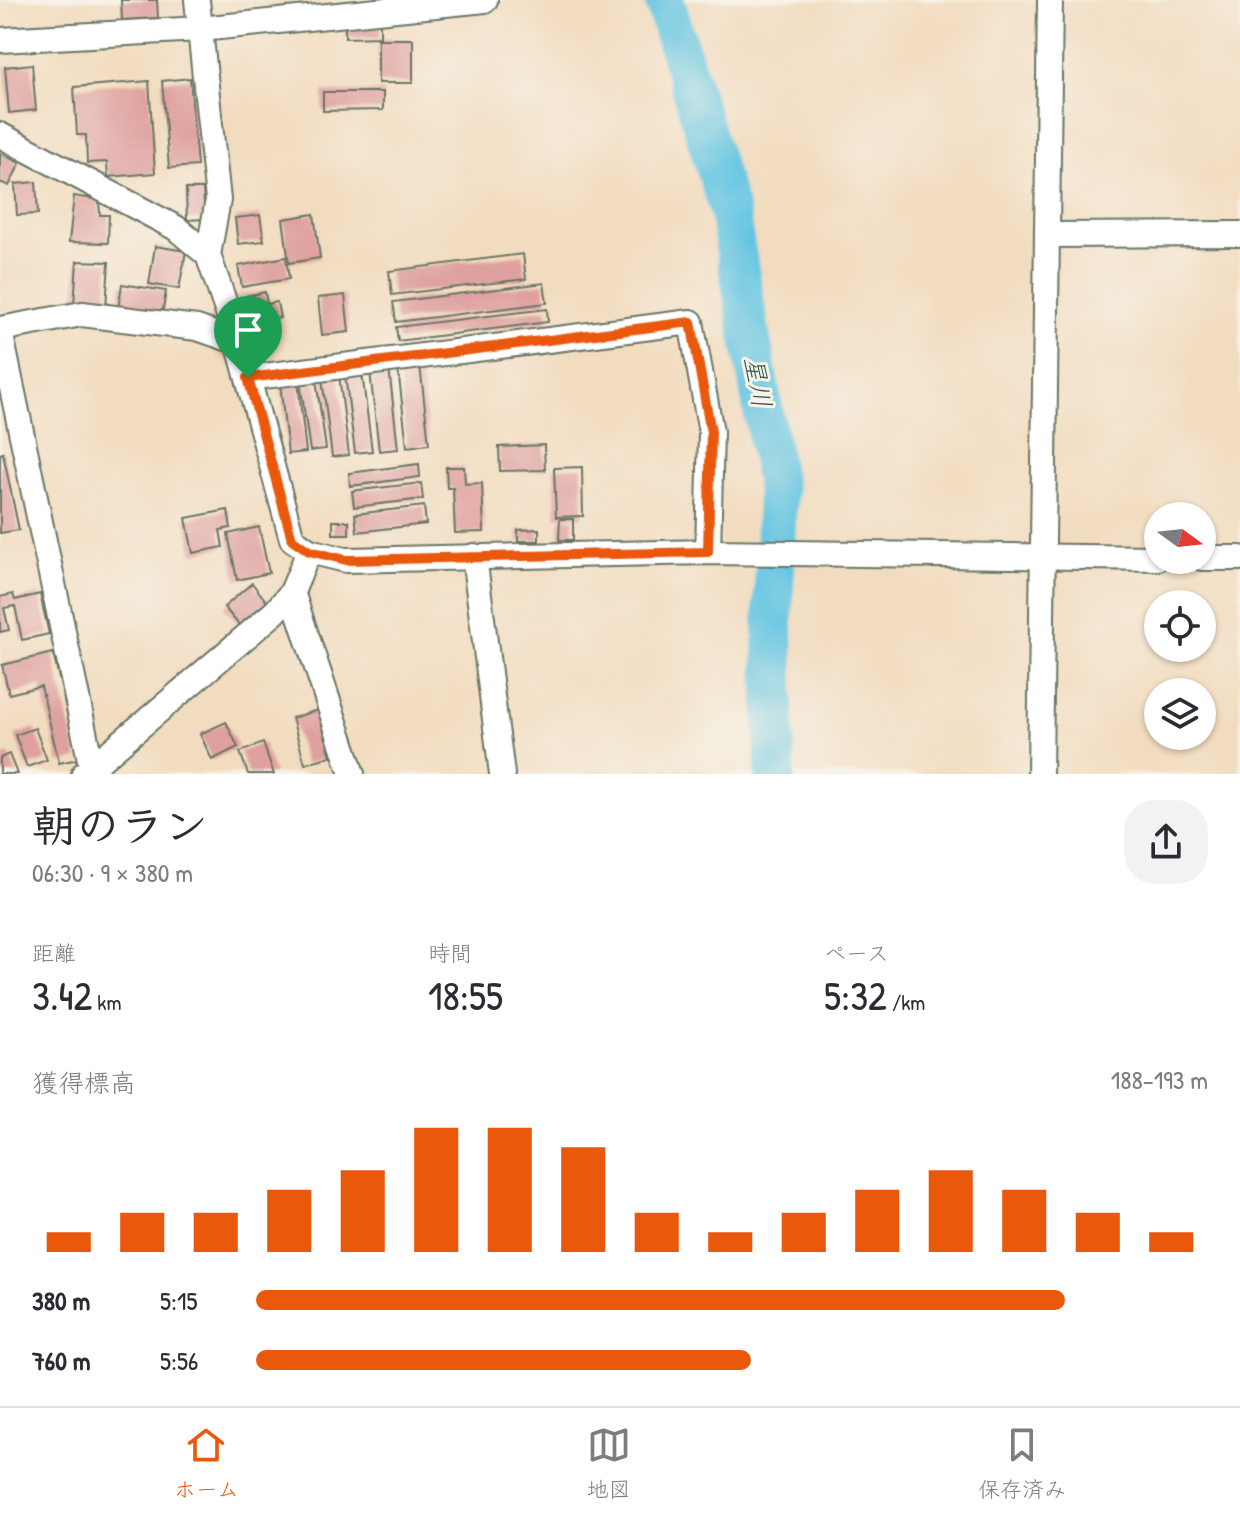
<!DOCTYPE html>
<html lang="ja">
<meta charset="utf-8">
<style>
body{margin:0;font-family:"Patrick Hand","Klee One",sans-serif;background:#f2f2f3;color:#2b2b33;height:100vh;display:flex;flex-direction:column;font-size:30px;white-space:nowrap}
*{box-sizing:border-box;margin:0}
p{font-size:26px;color:#7c7c81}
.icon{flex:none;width:44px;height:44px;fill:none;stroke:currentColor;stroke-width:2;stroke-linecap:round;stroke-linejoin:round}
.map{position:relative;height:774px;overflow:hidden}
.drawer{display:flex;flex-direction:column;background:#fff;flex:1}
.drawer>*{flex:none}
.needle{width:52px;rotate:105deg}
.fabs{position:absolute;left:1144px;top:502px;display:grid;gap:16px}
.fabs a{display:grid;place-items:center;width:72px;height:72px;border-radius:50%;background:#fff;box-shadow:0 2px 6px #0004;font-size:40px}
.pin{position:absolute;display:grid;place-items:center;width:68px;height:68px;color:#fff;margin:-82px -34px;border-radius:50% 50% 50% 0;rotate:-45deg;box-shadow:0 0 8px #0007}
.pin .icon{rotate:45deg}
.round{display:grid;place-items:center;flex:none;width:84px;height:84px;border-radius:32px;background:#f2f2f3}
.headline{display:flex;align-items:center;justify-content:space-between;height:136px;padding:0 32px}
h1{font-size:44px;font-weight:600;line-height:60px}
.figures{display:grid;grid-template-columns:repeat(3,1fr);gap:12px;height:136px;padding:8px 32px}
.figures div{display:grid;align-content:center}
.figures b{font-size:40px;font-weight:600}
.figures small{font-size:22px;font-weight:400}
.figures p{font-size:22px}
.chart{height:224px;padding:16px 32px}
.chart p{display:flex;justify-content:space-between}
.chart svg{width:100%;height:144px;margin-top:8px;stroke:#ea580c;stroke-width:6}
ul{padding:0 32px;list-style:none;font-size:26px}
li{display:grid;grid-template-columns:128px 96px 1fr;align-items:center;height:60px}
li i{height:20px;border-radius:10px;background:#ea580c}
.menu{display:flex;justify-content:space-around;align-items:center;height:112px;border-top:2px solid #e1e1e2;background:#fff;font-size:22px;color:#7c7c81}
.menu a{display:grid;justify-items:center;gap:4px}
.menu .on{color:#ea580c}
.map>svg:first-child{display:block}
</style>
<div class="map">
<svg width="1240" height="774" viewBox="0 0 1240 774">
<rect width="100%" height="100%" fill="#f7f3e8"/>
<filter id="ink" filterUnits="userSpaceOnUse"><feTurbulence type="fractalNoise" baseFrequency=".0125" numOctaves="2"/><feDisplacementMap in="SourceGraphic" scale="16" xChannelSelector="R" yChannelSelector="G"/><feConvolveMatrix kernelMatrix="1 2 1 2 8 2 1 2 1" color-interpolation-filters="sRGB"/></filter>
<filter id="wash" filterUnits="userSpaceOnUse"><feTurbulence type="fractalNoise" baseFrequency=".006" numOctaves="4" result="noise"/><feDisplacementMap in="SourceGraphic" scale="32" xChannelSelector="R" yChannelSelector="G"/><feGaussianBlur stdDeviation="1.8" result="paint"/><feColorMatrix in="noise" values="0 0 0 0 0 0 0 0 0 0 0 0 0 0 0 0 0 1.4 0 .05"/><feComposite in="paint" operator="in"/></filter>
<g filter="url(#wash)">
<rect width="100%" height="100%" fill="#f2dcbf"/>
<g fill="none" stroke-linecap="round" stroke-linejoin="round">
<polyline stroke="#64c5e2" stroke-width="40" points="664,0 729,211 777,491 773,620 775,774"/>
</g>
<g id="blocks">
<g fill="#dfa19f">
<polygon points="121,0 157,0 158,18 122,20"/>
<polygon points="380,23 380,37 345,38 345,24"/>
<rect x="378" y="39" width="35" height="44"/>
<polygon points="32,64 36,110 9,113 5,67"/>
<polygon points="190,78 197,166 169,168 162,81"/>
<polygon points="149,81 155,173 108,177 107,162 87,163 86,135 77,135 74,87"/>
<polygon points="323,92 383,92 383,110 323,111"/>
<polygon points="0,153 20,163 9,186 0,182"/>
<polygon points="36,182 38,214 17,215 15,184"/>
<polygon points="186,189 203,189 205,219 187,220"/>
<polygon points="74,196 99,200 100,215 109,215 108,243 69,242"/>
<polygon points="314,214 320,258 289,263 283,219"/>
<polygon points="260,215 264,241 238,244 235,218"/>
<polygon points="155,246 186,251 179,289 149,284"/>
<polygon points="523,254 526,279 392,295 389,271"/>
<polygon points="286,257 289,279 242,287 238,266"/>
<polygon points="77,261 109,262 106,307 74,305"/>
<polygon points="544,283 547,303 396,322 393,302"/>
<polygon points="122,284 166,291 162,315 118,309"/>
<polygon points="265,292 267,304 277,302 280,318 251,323 246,296"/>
<polygon points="345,295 349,332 322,335 318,298"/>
<polygon points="547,309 548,322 398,341 396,327"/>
<polygon points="420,365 429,444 407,447 398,368"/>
<polygon points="389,368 398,449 379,451 370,371"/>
<polygon points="362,373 372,451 355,453 345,375"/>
<polygon points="339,375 349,455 332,457 322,378"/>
<polygon points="316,379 326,449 310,451 300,381"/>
<polygon points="298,381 306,452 288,454 280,383"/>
<polygon points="544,445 545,470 500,471 499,447"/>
<polygon points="3,453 19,530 0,533 0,454"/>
<polygon points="419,464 420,477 350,486 349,473"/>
<polygon points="446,467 464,467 465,484 482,483 484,532 455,533 453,488 447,488"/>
<polygon points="582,467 583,516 556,517 554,468"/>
<polygon points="421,483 423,499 354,507 352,491"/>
<polygon points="424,506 426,524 357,532 355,514"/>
<polygon points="228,510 231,528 220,530 223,547 193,553 186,518"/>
<polygon points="560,519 573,519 573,540 559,540"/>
<rect x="333" y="521" width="16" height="13"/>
<polygon points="259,527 269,573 237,580 228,534"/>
<polygon points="539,529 539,541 518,541 518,530"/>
<polygon points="252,583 267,602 239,625 224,607"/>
<polygon points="13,594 15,600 40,594 49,634 22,640 15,606 4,608 9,630 0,632 0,597"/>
<polygon points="53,653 78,759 59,763 41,686 9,694 2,665"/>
<polygon points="318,710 331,756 305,764 292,718"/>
<polygon points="226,722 238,747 212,760 200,734"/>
<polygon points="35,728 47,760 27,767 15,735"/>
<polygon points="263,743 274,774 248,774 240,752"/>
<polygon points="9,754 17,774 0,774 0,758"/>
</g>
</g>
</g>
<g filter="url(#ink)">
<use href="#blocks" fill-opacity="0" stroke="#697565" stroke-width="2"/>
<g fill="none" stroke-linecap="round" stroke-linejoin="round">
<g stroke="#697565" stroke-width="28">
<g id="minor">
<polyline points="197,0 200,29 485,0"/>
<polyline points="0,40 200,29 218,200 208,255"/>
<polyline points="0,135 176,228 208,255 238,342 292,539 309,551 346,560 708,552 1158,558"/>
<polyline points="1047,235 1240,234"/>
<polyline points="0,329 82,314 197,328 238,342"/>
<polyline points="0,331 93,774"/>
<polyline points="248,378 691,322 711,432 708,552"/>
<polyline points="474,556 502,774"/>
<polyline points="1202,558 1240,558"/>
<polyline points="292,592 352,774"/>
<polyline points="84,774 275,612 292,592 309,551"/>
<polyline points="1040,774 1050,0"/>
</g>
</g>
<use href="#minor" stroke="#fff" stroke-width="24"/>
</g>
</g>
<g fill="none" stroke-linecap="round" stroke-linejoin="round" filter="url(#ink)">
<g stroke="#fff" stroke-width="16">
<polygon id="route" points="691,322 711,432 708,552 346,560 309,551 292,539 248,378"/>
</g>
<use href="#route" stroke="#ea580c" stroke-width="10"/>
</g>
<g text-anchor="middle" stroke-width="6" stroke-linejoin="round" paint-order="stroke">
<g font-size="26" font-style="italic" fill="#2d5857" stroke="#f7f3e8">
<text transform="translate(758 382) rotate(80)" y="9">星川</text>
</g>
</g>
</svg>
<div class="fabs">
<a><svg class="needle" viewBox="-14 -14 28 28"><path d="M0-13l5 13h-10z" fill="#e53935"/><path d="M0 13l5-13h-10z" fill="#7c7c81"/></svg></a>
<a><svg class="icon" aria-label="locate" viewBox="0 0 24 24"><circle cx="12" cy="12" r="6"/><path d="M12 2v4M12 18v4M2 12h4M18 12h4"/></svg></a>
<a><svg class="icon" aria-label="layers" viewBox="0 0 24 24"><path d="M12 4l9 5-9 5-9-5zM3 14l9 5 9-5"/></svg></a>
</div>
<div class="pin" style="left:248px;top:378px;background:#1e9e55"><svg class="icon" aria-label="arrive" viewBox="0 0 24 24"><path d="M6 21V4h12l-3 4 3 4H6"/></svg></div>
</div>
<section class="drawer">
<div class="headline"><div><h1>朝のラン</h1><p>06:30 · 9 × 380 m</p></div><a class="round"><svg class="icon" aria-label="share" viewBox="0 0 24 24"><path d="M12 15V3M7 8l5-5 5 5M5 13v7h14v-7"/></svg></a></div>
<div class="figures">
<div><p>距離</p><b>3.42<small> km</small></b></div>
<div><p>時間</p><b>18:55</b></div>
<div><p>ペース</p><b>5:32<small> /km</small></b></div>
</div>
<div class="chart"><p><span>獲得標高</span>188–193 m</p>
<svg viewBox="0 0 160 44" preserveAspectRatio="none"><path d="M5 44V38M15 44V32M25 44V32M35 44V25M45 44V19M55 44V6M65 44V6M75 44V12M85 44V32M95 44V38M105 44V32M115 44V25M125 44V19M135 44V25M145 44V32M155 44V38"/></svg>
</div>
<ul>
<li><b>380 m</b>5:15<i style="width:85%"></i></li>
<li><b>760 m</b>5:56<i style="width:52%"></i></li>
</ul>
</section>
<nav class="menu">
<a class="on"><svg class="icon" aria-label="home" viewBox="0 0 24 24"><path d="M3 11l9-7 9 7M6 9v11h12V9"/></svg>ホーム</a>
<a><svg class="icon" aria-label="map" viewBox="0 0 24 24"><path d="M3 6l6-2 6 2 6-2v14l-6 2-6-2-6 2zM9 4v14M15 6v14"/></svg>地図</a>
<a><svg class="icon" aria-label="saved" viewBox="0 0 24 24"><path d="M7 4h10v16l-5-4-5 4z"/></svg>保存済み</a>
</nav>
